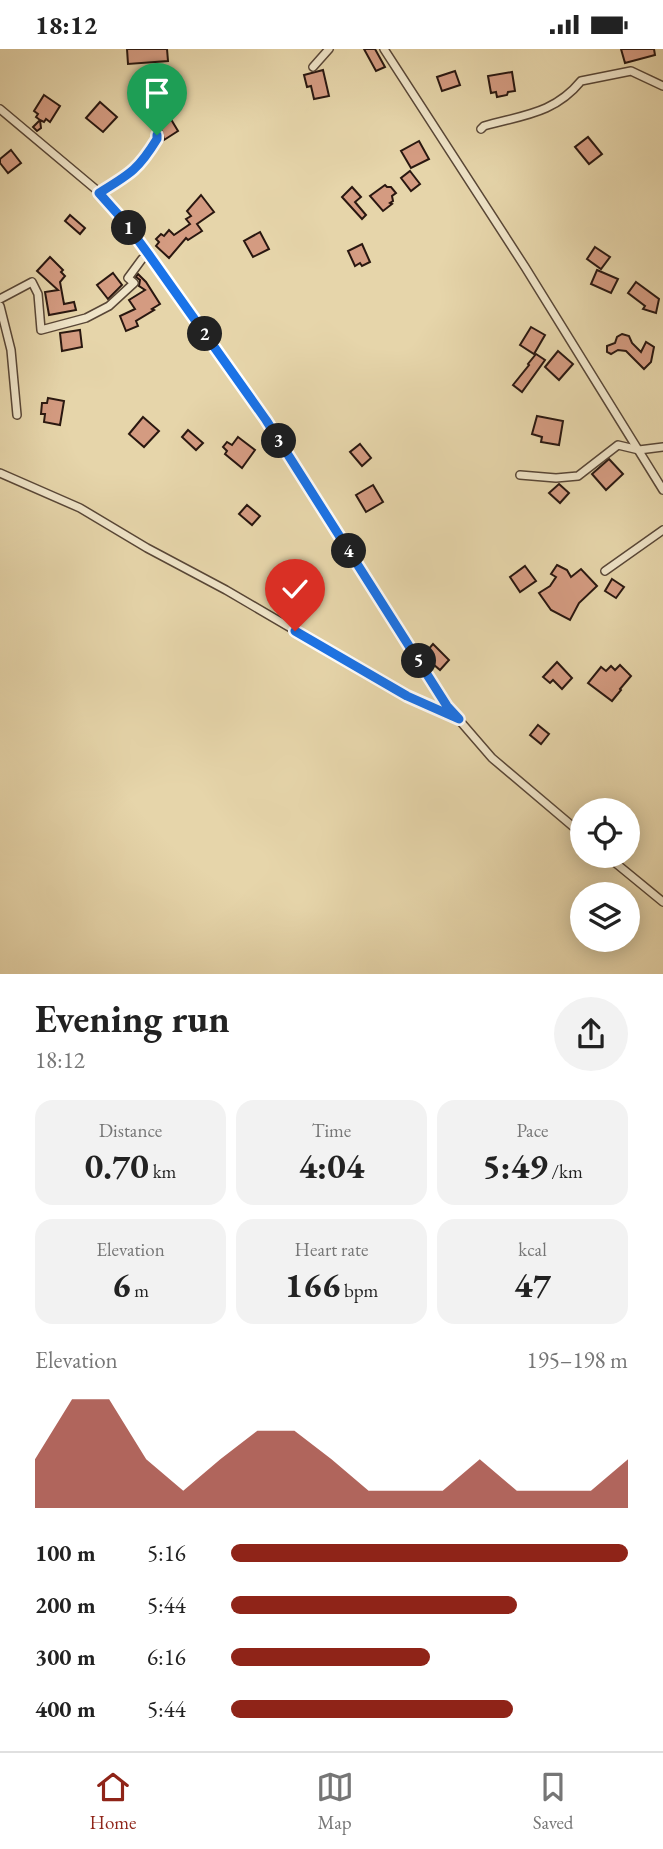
<!DOCTYPE html>
<meta charset="utf-8">
<style>
body{margin:0;font-family:"EB Garamond",serif;background:#f2f2f2;color:#222;height:100vh;display:flex;flex-direction:column;font-size:26px;white-space:nowrap}
*{box-sizing:border-box;margin:0}
p{font-size:23px;color:#767676}
.icon{flex:none;width:38px;height:38px;fill:none;stroke:currentColor;stroke-width:2;stroke-linecap:round;stroke-linejoin:round}
.map{position:relative;height:925px;overflow:hidden}
.details{display:flex;flex-direction:column;background:#fff;flex:1}
.details>*{flex:none}
.tools{position:absolute;left:570px;top:749px;display:grid;gap:14px}
.tools a{display:grid;place-items:center;width:70px;height:70px;border-radius:50%;background:#fff;box-shadow:0 4px 18px #0003;font-size:35px}
.pin{position:absolute;display:grid;place-items:center;width:60px;height:60px;color:#fff;margin:-72px -30px;border-radius:50% 50% 50% 0;rotate:-45deg;box-shadow:0 0 7px #0007}
.pin .icon{rotate:45deg}
.km{position:absolute;width:35px;height:35px;margin:-18px;border-radius:50%;background:#222;color:#fff;font-size:19px;line-height:35px;text-align:center}
.round{display:grid;place-items:center;flex:none;width:74px;height:74px;border-radius:37px;background:#f2f2f2}
.headline{display:flex;align-items:center;justify-content:space-between;height:119px;padding:0 35px}
h1{font-size:38px;font-weight:700;line-height:52px}
.metrics{display:grid;grid-template-columns:repeat(3,1fr);gap:10px;height:119px;padding:7px 35px}
.metrics div{display:grid;align-content:center;border-radius:18px;background:#f2f2f2;text-align:center}
.metrics b{font-size:35px;font-weight:700}
.metrics small{font-size:19px;font-weight:400}
.metrics p{font-size:19px}
.chart{height:196px;padding:14px 35px}
.chart p{display:flex;justify-content:space-between}
.chart svg{width:100%;height:126px;margin-top:7px;fill:#8f2418;opacity:.7}
ul{padding:0 35px;list-style:none;font-size:23px}
li{display:grid;grid-template-columns:112px 84px 1fr;align-items:center;height:52px}
li i{height:18px;border-radius:9px;background:#8f2418}
.status{display:flex;justify-content:space-between;align-items:center;height:49px;padding:0 35px;background:#fff;direction:ltr}
.status svg{height:19px;fill:currentColor}
.menu{display:flex;justify-content:space-around;align-items:center;height:98px;border-top:2px solid #e0e0e0;background:#fff;font-size:19px;color:#767676}
.menu a{display:grid;justify-items:center;gap:4px}
.menu .active{color:#8f2418}
.map>svg:first-child{display:block}
</style>
<div class="status"><b>18:12</b><svg viewBox="0 0 49 12"><path d="M0 12V9h3v3zM5 12V6h3v6zM10 12V3h3v9zM15 12V0h3v12zM26 1h20v11H26zM47 4h2v5h-2z"/></svg></div>
<div class="map">
<svg width="663" height="925" viewBox="0 0 663 925">
<rect width="100%" height="100%" fill="#e6d5aa"/>
<filter id="stains"><feTurbulence type="fractalNoise" baseFrequency=".00286" numOctaves="4"/><feColorMatrix values="0 0 0 0 .2 0 0 0 0 .09 0 0 0 0 .02 0 0 0 .5 -.17"/></filter>
<radialGradient id="worn" r=".72"><stop offset=".6" stop-color="#630" stop-opacity="0"/><stop offset="1" stop-color="#630" stop-opacity=".3"/></radialGradient>
<g fill="#d49b81" stroke="#291710" stroke-width="2">
<polygon points="127,0 167,0 168,12 128,15"/>
<polygon points="364,0 375,0 385,18 376,22"/>
<polygon points="621,0 654,0 655,6 625,14"/>
<polygon points="323,21 329,47 314,50 311,37 307,38 304,26"/>
<polygon points="455,22 460,36 442,42 437,28"/>
<polygon points="512,23 515,42 508,43 507,46 497,48 496,43 491,44 488,27"/>
<polygon points="44,46 60,57 50,73 46,70 44,73 40,71 41,79 37,82 33,78 40,71 36,68 38,65 34,62"/>
<polygon points="100,53 117,68 103,83 86,69"/>
<polygon points="169,67 178,82 164,91 162,82 155,77"/>
<polygon points="588,88 602,105 589,115 575,98"/>
<polygon points="419,92 429,110 411,119 401,102"/>
<polygon points="11,101 21,114 8,124 0,114 0,110"/>
<polygon points="410,122 420,135 411,142 401,129"/>
<polygon points="385,136 387,138 391,138 396,144 392,147 393,152 390,154 392,155 383,162 370,147"/>
<polygon points="352,138 361,148 355,153 366,166 362,170 342,148"/>
<polygon points="201,146 214,163 197,175 202,182 188,191 186,189 169,209 156,197 159,193 156,190 161,185 164,187 169,181 174,186 190,175 186,170 191,167 187,162"/>
<polygon points="70,166 85,179 80,185 65,172"/>
<polygon points="260,183 269,200 253,208 244,192"/>
<polygon points="362,195 370,213 362,217 360,214 355,217 348,202"/>
<polygon points="595,198 610,208 601,220 587,210"/>
<polygon points="50,208 63,221 61,223 65,227 60,233 64,255 74,253 76,261 49,266 45,243 58,241 37,222"/>
<polygon points="597,221 618,230 611,244 591,235"/>
<polygon points="113,224 122,236 108,250 97,236"/>
<polygon points="138,225 146,233 160,255 152,260 154,261 136,272 138,277 126,282 120,267 135,260 129,251 145,241 139,237 140,231 136,228"/>
<polygon points="636,233 659,250 656,264 643,260 645,257 628,244"/>
<polygon points="531,278 545,286 534,305 520,296"/>
<polygon points="80,281 82,298 62,302 60,284"/>
<polygon points="622,285 629,287 632,294 641,303 646,293 654,298 651,313 644,320 626,302 618,301 611,305 607,303 607,297 615,294 617,288"/>
<polygon points="558,302 573,315 559,331 545,318"/>
<polygon points="536,305 545,311 522,343 513,336 529,316 528,315"/>
<polygon points="48,349 64,352 60,376 44,373 45,365 41,365 42,354 47,354"/>
<polygon points="537,367 563,372 559,396 541,393 542,388 532,385"/>
<polygon points="143,368 159,382 144,398 129,385"/>
<polygon points="188,381 203,394 196,401 182,388"/>
<polygon points="238,388 255,401 242,419 225,405 227,402 223,398 227,393 232,396"/>
<polygon points="360,395 371,409 362,417 350,403"/>
<polygon points="609,410 623,425 606,441 592,425"/>
<polygon points="559,435 569,444 560,454 549,444"/>
<polygon points="373,436 383,453 366,463 356,446"/>
<polygon points="247,456 260,467 252,476 239,465"/>
<polygon points="557,516 567,521 571,528 581,520 597,537 579,554 570,571 551,561 539,544 550,537 556,528 551,525"/>
<polygon points="525,517 536,532 520,543 510,528"/>
<polygon points="612,530 624,538 616,549 605,542"/>
<polygon points="433,595 449,611 440,621 425,608 428,604 427,602"/>
<polygon points="557,613 572,629 562,640 553,631 550,634 543,628"/>
<polygon points="620,616 631,627 620,640 621,641 612,652 588,634 601,618 606,622 611,617 615,621"/>
<polygon points="538,676 549,685 541,695 530,686"/>
</g>
<g fill="none" stroke-linecap="round" stroke-linejoin="round">
<g stroke="#584636" stroke-width="10">
<g id="street">
<polyline points="384,0 525,218 663,441"/>
<polyline points="313,18 329,0"/>
<polyline points="0,60 99,143 124,172 266,371 447,657 492,709 583,786"/>
<path d="M 481,80 L 484,77 C 522,66 554,65 581,32 L 631,22 L 663,37"/>
<path d="M 99,143 C 130,126 138,121 157,90 L 157,86"/>
<polyline points="0,250 32,233 38,245 41,281 86,269 109,257 134,234 128,229 142,210 149,206"/>
<polyline points="0,257 11,301 17,366"/>
<polyline points="0,424 80,459 147,499 226,541 407,647 455,669"/>
<polyline points="520,426 556,429 578,427 618,396 639,401 663,398"/>
<polyline points="605,522 663,481"/>
<polyline points="607,807 663,853"/>
</g>
</g>
<use href="#street" stroke="#efe4c8" stroke-width="7"/>
</g>
<g fill="none" stroke-linecap="round" stroke-linejoin="round">
<g stroke="#fff" stroke-width="14">
<path id="route" d="M 157,86 L 157,90 C 138,121 130,125 99,144 L 124,172 L 149,206 L 266,371 L 447,657 L 459,670 L 407,647 L 295,582"/>
</g>
<use href="#route" stroke="#1a73e8" stroke-width="9"/>
</g>
<rect width="100%" height="100%" filter="url(#stains)"/>
<rect width="100%" height="100%" fill="url(#worn)"/>
</svg>
<div class="tools">
<a><svg class="icon" aria-label="locate" viewBox="0 0 24 24"><circle cx="12" cy="12" r="6"/><path d="M12 2v4M12 18v4M2 12h4M18 12h4"/></svg></a>
<a><svg class="icon" aria-label="layers" viewBox="0 0 24 24"><path d="M12 4l9 5-9 5-9-5zM3 14l9 5 9-5"/></svg></a>
</div>
<div class="pin" style="left:157px;top:86px;background:#1e9e55"><svg class="icon" aria-label="arrive" viewBox="0 0 24 24"><path d="M6 21V4h12l-3 4 3 4H6"/></svg></div>
<div class="pin" style="left:295px;top:582px;background:#d93025"><svg class="icon" aria-label="check" viewBox="0 0 24 24"><path d="M5 12l5 5 9-10"/></svg></div>
<b class="km" style="left:129px;top:179px">1</b>
<b class="km" style="left:205px;top:285px">2</b>
<b class="km" style="left:279px;top:392px">3</b>
<b class="km" style="left:349px;top:502px">4</b>
<b class="km" style="left:419px;top:612px">5</b>
</div>
<section class="details">
<div class="headline"><div><h1>Evening run</h1><p>18:12</p></div><a class="round"><svg class="icon" aria-label="share" viewBox="0 0 24 24"><path d="M12 15V3M7 8l5-5 5 5M5 13v7h14v-7"/></svg></a></div>
<div class="metrics">
<div><p>Distance</p><b>0.70<small> km</small></b></div>
<div><p>Time</p><b>4:04</b></div>
<div><p>Pace</p><b>5:49<small> /km</small></b></div>
</div>
<div class="metrics">
<div><p>Elevation</p><b>6<small> m</small></b></div>
<div><p>Heart rate</p><b>166<small> bpm</small></b></div>
<div><p>kcal</p><b>47</b></div>
</div>
<div class="chart"><p><span>Elevation</span>195–198 m</p>
<svg viewBox="0 0 160 44" preserveAspectRatio="none"><path d="M0 44V27L10 6L20 6L30 27L40 38L50 27L60 17L70 17L80 27L90 38L100 38L110 38L120 27L130 38L140 38L150 38L160 27V44z"/></svg>
</div>
<ul>
<li><b>100 m</b>5:16<i style="width:100%"></i></li>
<li><b>200 m</b>5:44<i style="width:72%"></i></li>
<li><b>300 m</b>6:16<i style="width:50%"></i></li>
<li><b>400 m</b>5:44<i style="width:71%"></i></li>
</ul>
</section>
<nav class="menu">
<a class="active"><svg class="icon" aria-label="home" viewBox="0 0 24 24"><path d="M3 11l9-7 9 7M6 9v11h12V9"/></svg>Home</a>
<a><svg class="icon" aria-label="map" viewBox="0 0 24 24"><path d="M3 6l6-2 6 2 6-2v14l-6 2-6-2-6 2zM9 4v14M15 6v14"/></svg>Map</a>
<a><svg class="icon" aria-label="saved" viewBox="0 0 24 24"><path d="M7 4h10v16l-5-4-5 4z"/></svg>Saved</a>
</nav>
